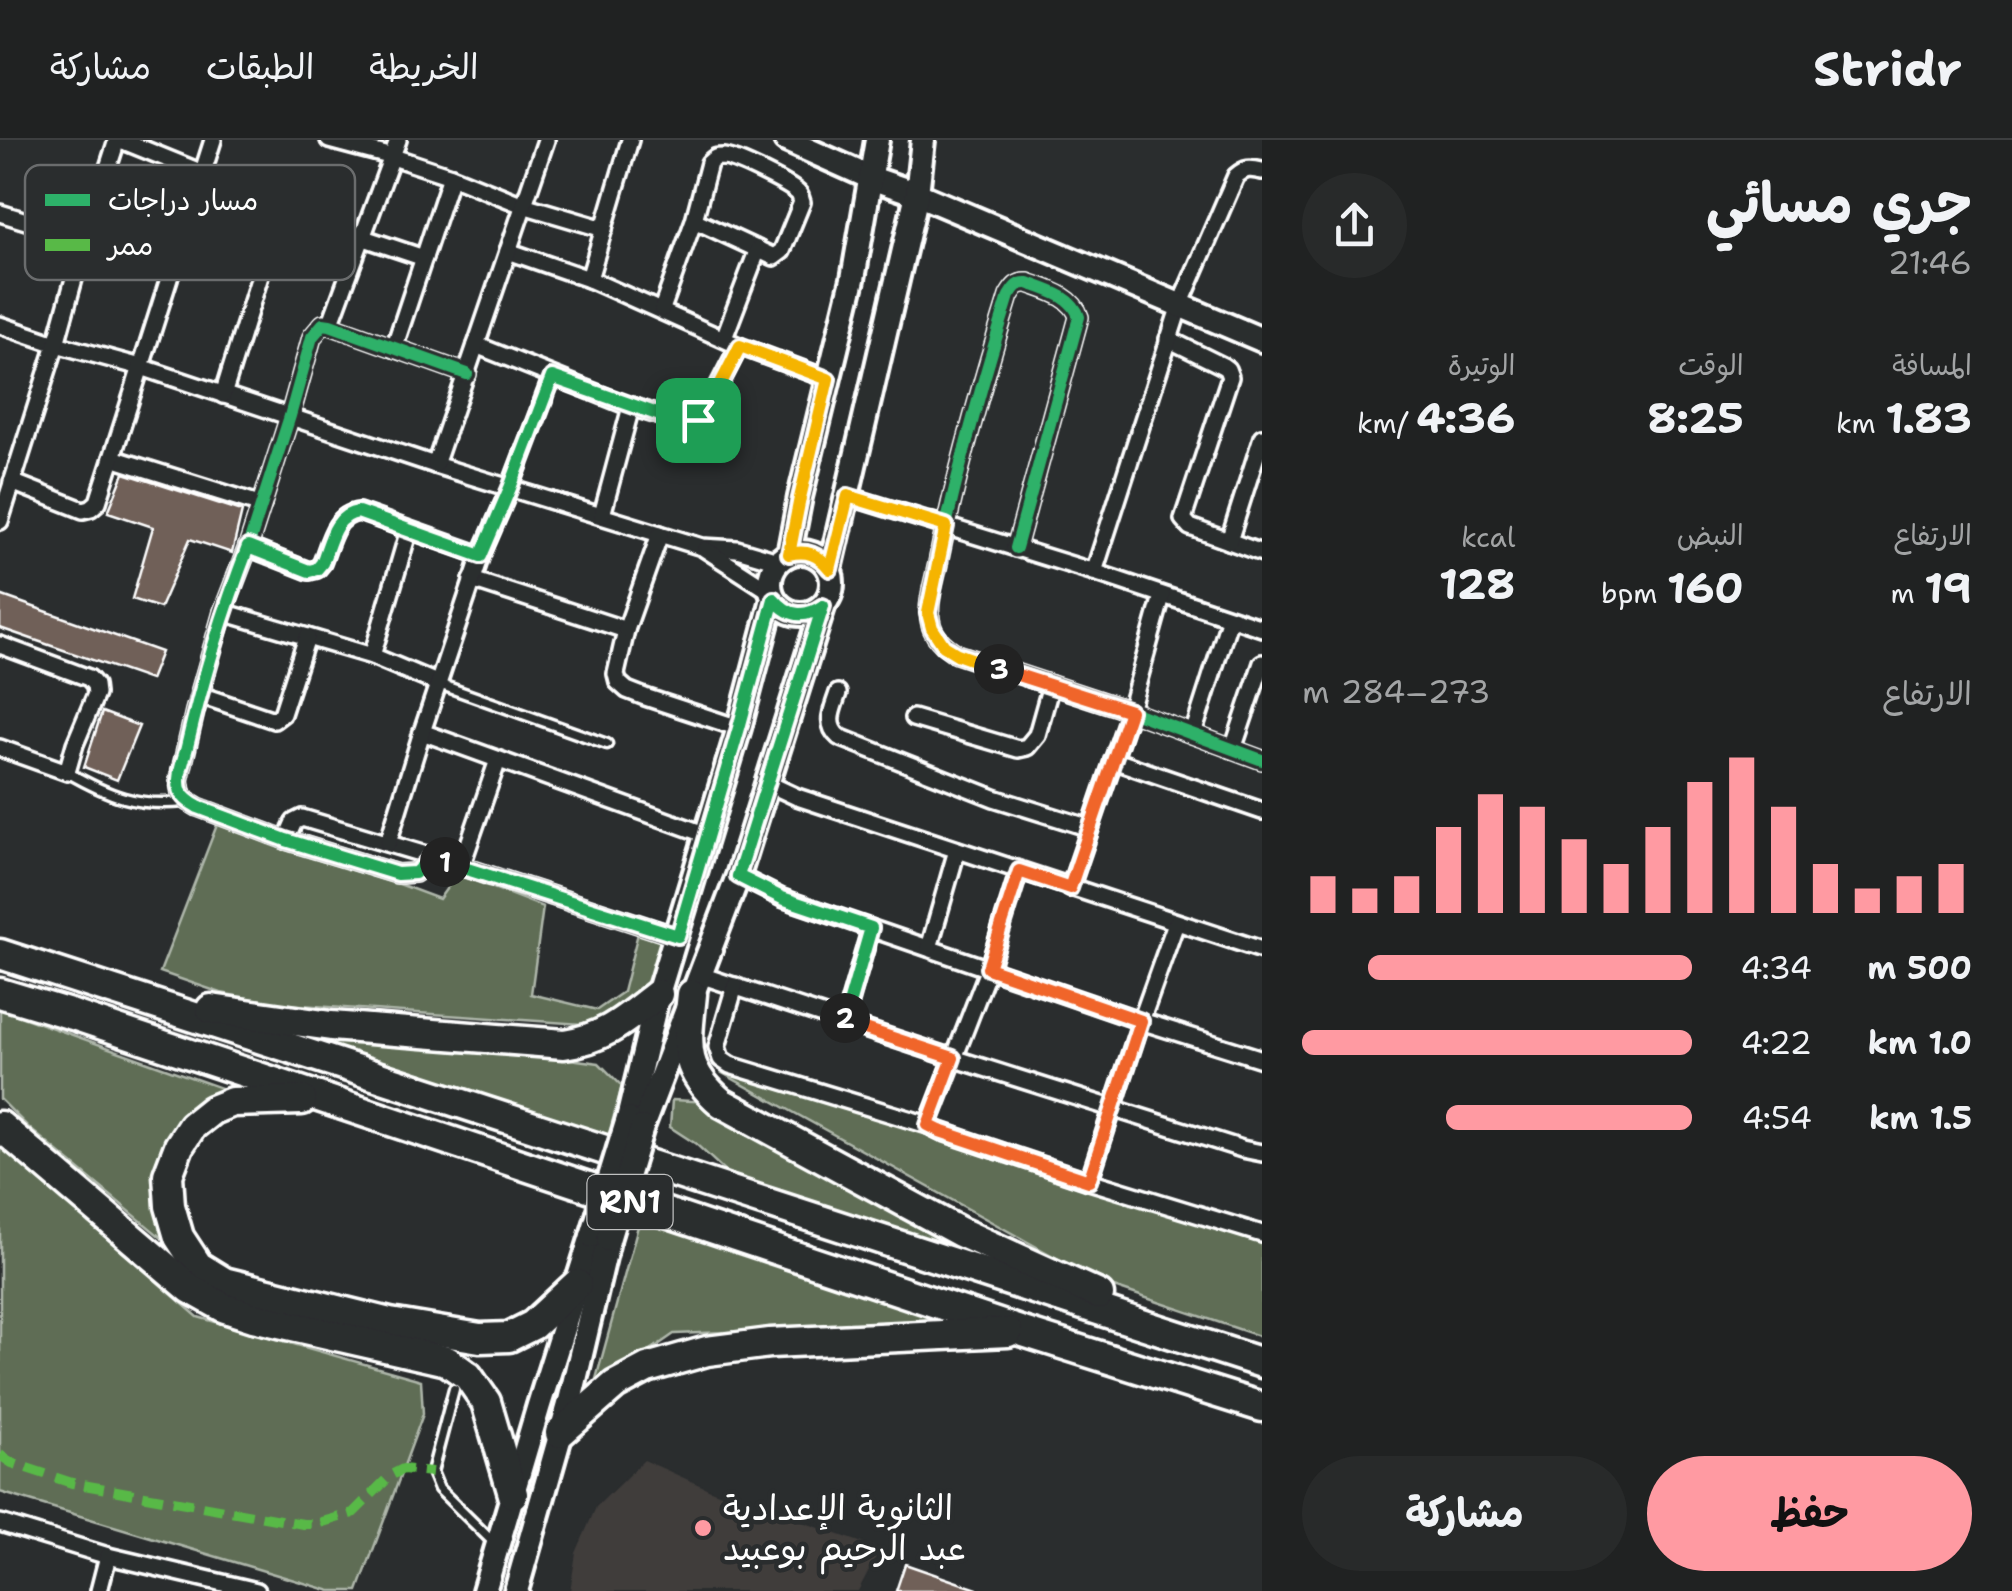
<!DOCTYPE html>
<html lang="ar">
<meta charset="utf-8">
<style>
body{margin:0;font-family:"Shantell Sans","Playpen Sans Arabic",sans-serif;background:#282a2a;color:#f1f3f6;direction:rtl;height:100vh;display:flex;flex-direction:column;font-size:38px;white-space:nowrap}
*{box-sizing:border-box;margin:0}
p{font-size:32px;color:#a2a4a5}
.icon{flex:none;width:55px;height:55px;fill:none;stroke:currentColor;stroke-width:2;stroke-linecap:round;stroke-linejoin:round}
.map{position:relative;flex:1;overflow:hidden;direction:ltr}
.drawer{display:flex;flex-direction:column;background:#202222;width:750px}
.drawer>*{flex:none}
.pin{position:absolute;display:grid;place-items:center;width:85px;height:85px;color:#fff;margin:-42px;border-radius:20px;box-shadow:0 5px 15px #0006}
.km{position:absolute;width:50px;height:50px;margin:-25px;border-radius:50%;background:#222;color:#fff;font-size:28px;line-height:50px;text-align:center}
.round{display:grid;place-items:center;flex:none;width:105px;height:105px;border-radius:52px;background:#282a2a}
.summary{display:flex;align-items:center;justify-content:space-between;height:170px;padding:0 40px}
h1{font-size:55px;font-weight:700;line-height:75px}
.figures{display:grid;grid-template-columns:repeat(3,1fr);gap:15px;height:170px;padding:10px 40px}
.figures div{display:grid;align-content:center}
.figures b{font-size:42px;font-weight:700}
.figures small{font-size:28px;font-weight:400}
.figures p{font-size:28px}
.chart{height:280px;padding:20px 40px}
.chart p{display:flex;justify-content:space-between}
.chart svg{width:100%;height:180px;margin-top:10px;stroke:#ff9aa2;stroke-width:6}
.primary-button{display:flex;gap:20px;margin-top:auto;padding:20px 40px}
.primary-button a{flex:1;height:115px;border-radius:60px;background:#ff9aa2;color:#111;font-size:40px;font-weight:700;line-height:115px;text-align:center}
.primary-button a+a{background:#282a2a;color:#f1f3f6}
ul{padding:0 40px;list-style:none;font-size:32px}
li{display:grid;grid-template-columns:160px 120px 1fr;align-items:center;height:75px}
li i{height:25px;border-radius:12px;background:#ff9aa2}
header{display:flex;align-items:center;gap:60px;box-sizing:border-box;height:140px;padding:0 50px;background:#202222;border-bottom:2px solid #3d3f40}
header strong{font-size:48px}
nav{display:flex;gap:55px;margin-inline-start:auto;font-size:35px}
main{display:flex;flex:1;min-height:0}
.map>svg:first-child{display:block}
</style>
<header>
<strong>Stridr</strong>
<nav><a>الخريطة</a><a>الطبقات</a><a>مشاركة</a></nav>
</header>
<main>
<section class="drawer">
<div class="summary"><div><h1>جري مسائي</h1><p>21:46</p></div><a class="round"><svg class="icon" aria-label="share" viewBox="0 0 24 24"><path d="M12 15V3M7 8l5-5 5 5M5 13v7h14v-7"/></svg></a></div>
<div class="figures">
<div><p>المسافة</p><b>1.83<small> km</small></b></div>
<div><p>الوقت</p><b>8:25</b></div>
<div><p>الوتيرة</p><b>4:36<small> /km</small></b></div>
</div>
<div class="figures">
<div><p>الارتفاع</p><b>19<small> m</small></b></div>
<div><p>النبض</p><b>160<small> bpm</small></b></div>
<div><p>kcal</p><b>128</b></div>
</div>
<div class="chart"><p><span>الارتفاع</span>273–284 m</p>
<svg viewBox="0 0 160 44" preserveAspectRatio="none"><path d="M5 44V35M15 44V38M25 44V35M35 44V23M45 44V15M55 44V18M65 44V26M75 44V32M85 44V23M95 44V12M105 44V6M115 44V18M125 44V32M135 44V38M145 44V35M155 44V32"/></svg>
</div>
<ul>
<li><b>500 m</b>4:34<i style="width:83%"></i></li>
<li><b>1.0 km</b>4:22<i style="width:100%"></i></li>
<li><b>1.5 km</b>4:54<i style="width:63%"></i></li>
</ul>
<div class="primary-button"><a>حفظ</a><a>مشاركة</a></div>
</section>
<div class="map">
<svg width="1262" height="1451" viewBox="0 0 1262 1451">
<rect width="100%" height="100%" fill="#2a2d2e"/>
<filter id="ink" filterUnits="userSpaceOnUse"><feTurbulence type="fractalNoise" baseFrequency=".01" numOctaves="2"/><feDisplacementMap in="SourceGraphic" scale="20" xChannelSelector="R" yChannelSelector="G"/><feConvolveMatrix kernelMatrix="1 2 1 2 8 2 1 2 1" color-interpolation-filters="sRGB"/></filter>
<g filter="url(#ink)">
<polygon fill="#3f3c3b" points="644,1320 713,1351 880,1409 858,1451 570,1451 576,1413 596,1367"/>
<g fill="#5e6d55" stroke="#aeb6aa" stroke-width="2.5">
<polygon points="220,677 439,759 457,734 543,767 531,854 597,870 623,852 638,793 668,803 658,835 622,872 597,885 270,863 221,853 160,832"/>
<polygon points="0,869 221,948 172,990 154,1035 169,1104 29,988 0,959"/>
<polygon points="284,893 496,909 599,923 622,946 607,1001"/>
<polygon points="746,932 1262,1104 1262,1197 1102,1143 724,934"/>
<polygon points="672,960 712,962 1022,1135 728,1034 696,1004 670,987"/>
<polygon points="0,1006 198,1177 421,1240 423,1274 358,1451 331,1451 0,1352"/>
<polygon points="641,1075 941,1174 941,1184 674,1194 593,1250"/>
</g>
<g fill="#706058" stroke="#fff" stroke-width="2.5">
<polygon points="124,333 242,371 232,413 190,399 160,468 132,459 153,387 108,372"/>
<polygon points="0,455 161,512 150,540 0,488"/>
<polygon points="102,572 139,586 117,640 84,627"/>
<polygon points="905,1424 977,1449 977,1451 896,1451"/>
</g>
<g fill="none" stroke-linecap="round" stroke-linejoin="round">
<g stroke="#fff" stroke-width="15">
<g id="lane">
<polyline points="439,544 607,604"/>
<path d="M 67,632 C 109,656 137,667 185,662"/>
<polyline points="454,1249 432,1332 439,1349 494,1403"/>
</g>
</g>
<g stroke="#fff" stroke-width="22">
<g id="street">
<polyline points="121,0 361,97 424,118"/>
<polyline points="329,0 393,17 451,36 523,65 604,89"/>
<polyline points="0,73 85,99"/>
<polyline points="508,111 589,139 739,206 828,239"/>
<polyline points="589,139 630,0"/>
<path d="M 662,169 L 694,80 L 709,23 C 716,17 715,17 724,17 C 736,18 792,45 799,54 C 801,57 801,60 802,62 L 782,111 L 774,117 L 694,80"/>
<polyline points="0,185 56,204 141,227 435,325 702,407 737,409 778,421"/>
<polyline points="330,185 398,0"/>
<polyline points="724,198 758,109"/>
<polyline points="1168,199 1223,226 1227,229 1230,237 1183,379 1190,387 1262,413"/>
<polyline points="476,205 631,267 680,282 691,284 705,272 739,206"/>
<polyline points="394,208 451,36"/>
<polyline points="467,234 330,185 323,184 312,197 290,276 248,407 223,472 195,571 179,640 181,653 188,661 198,667 286,700 397,734 415,733 433,717 678,797"/>
<polyline points="223,255 282,65"/>
<polyline points="112,318 262,365"/>
<polyline points="435,325 546,0"/>
<polyline points="12,342 83,370 91,368 98,362 213,0"/>
<polyline points="848,356 1094,432 1262,488"/>
<polyline points="602,375 631,267"/>
<polyline points="0,381 56,204 85,99 117,0"/>
<polyline points="1229,401 1262,297"/>
<path d="M 248,407 L 309,431 L 317,429 L 322,423 C 330,403 334,375 359,372 L 481,415"/>
<path d="M 1016,408 L 1079,177 C 1073,156 1047,150 1028,143 C 1017,142 1014,148 1009,156 C 982,243 957,330 939,418 C 936,437 927,460 930,479 C 932,496 943,505 957,514 L 1130,571 L 1262,620"/>
<polyline points="705,409 770,451"/>
<path d="M 1094,432 L 1180,165 L 1236,36 C 1245,28 1250,28 1262,31"/>
<polyline points="472,440 626,490 616,534 618,542 627,550 645,557 739,588"/>
<polyline points="223,472 372,516 439,544"/>
<polyline points="626,490 660,394"/>
<polyline points="0,505 89,538 95,545 96,554 75,604 67,632 0,608"/>
<polyline points="372,516 409,390"/>
<path d="M 838,553 C 833,569 824,584 839,597 L 994,658 L 1090,688"/>
<polyline points="200,555 274,580 282,574 307,497"/>
<polyline points="913,578 1018,609 1027,607 1037,595 1051,545"/>
<polyline points="422,592 707,695"/>
<polyline points="1193,594 1230,478"/>
<polyline points="1233,609 1262,523"/>
<polyline points="1113,620 1262,671"/>
<polyline points="767,643 797,657 1262,810"/>
<polyline points="286,700 294,682 302,678 433,717"/>
<polyline points="388,703 422,592 481,415 510,348 552,237"/>
<polyline points="461,727 498,620"/>
<polyline points="1019,731 989,828 928,985 940,991 1089,1041 1262,1094"/>
<polyline points="738,736 782,758 1141,881 1262,919"/>
<polyline points="1070,748 1130,571 1162,456"/>
<polyline points="929,808 957,710"/>
<polyline points="700,835 953,918 1242,1009 1262,1013"/>
<polyline points="735,846 717,907 721,919 730,925 928,985"/>
<polyline points="844,882 871,788"/>
<polyline points="1089,1041 1141,881 1176,783"/>
<polyline points="0,1383 108,1416 257,1451"/>
<polyline points="99,1451 108,1416"/>
</g>
</g>
<g stroke="#fff" stroke-width="30">
<g id="secondary">
<polyline points="786,0 871,38 917,54 1262,200"/>
<circle cx="801" cy="443" r="31"/>
<polyline points="789,414 800,357 853,139 877,0"/>
<polyline points="830,429 917,54 923,0"/>
<polyline points="628,979 658,854 739,588 773,459"/>
<polyline points="642,987 738,736 823,467"/>
<polyline points="484,1451 539,1265 592,1096"/>
<polyline points="516,1451 570,1261 608,1100"/>
</g>
</g>
<g stroke="#fff" stroke-width="35">
<g id="highway">
<polyline points="0,814 1262,1223"/>
<polyline points="0,853 73,875 1020,1191 1262,1267"/>
<path d="M 692,854 C 687,904 680,928 722,963 L 960,1092 L 1099,1155"/>
<path d="M 211,869 L 331,886 L 564,904 C 606,898 626,879 658,854"/>
<polyline points="302,960 232,962 212,970 192,986 179,1006 168,1035 170,1066 179,1097 198,1126 224,1142 390,1183 480,1198 509,1197 533,1185 577,1144"/>
<polyline points="0,986 191,1149 225,1168 253,1177 447,1221 468,1236 486,1262 513,1354"/>
<polyline points="560,1293 615,1245 647,1228 707,1211 770,1203 1008,1192"/>
</g>
</g>
<use href="#lane" stroke="#2a2d2e" stroke-width="8"/>
<use href="#street" stroke="#2a2d2e" stroke-width="15"/>
<use href="#secondary" stroke="#2a2d2e" stroke-width="22"/>
<use href="#highway" stroke="#2a2d2e" stroke-width="28"/>
<g stroke="#fff" stroke-width="30" stroke-linecap="butt">
<g id="secondary-bridge">
<polyline points="592,1096 628,979"/>
<polyline points="608,1100 642,987"/>
</g>
</g>
<use href="#secondary-bridge" stroke="#2a2d2e" stroke-width="22"/>
<polyline stroke="#58b947" stroke-width="10" stroke-dasharray="20 10" stroke-linecap="butt" points="0,1315 12,1323 72,1343 303,1384 316,1384 353,1373 391,1335 403,1329 432,1332"/>
<g stroke="#2a2d2e" stroke-width="19">
<g id="cycleway">
<polyline points="467,234 330,185 323,184 312,197 290,276 248,407 223,472 195,571 179,640 181,653 188,661 198,667 286,700 397,734 415,733 433,717 678,797"/>
<path d="M 1016,408 L 1079,177 C 1073,156 1047,150 1028,143 C 1017,142 1014,148 1009,156 C 982,243 957,330 939,418 C 936,437 927,460 930,479 C 932,496 943,505 957,514 L 1130,571 L 1262,620"/>
</g>
</g>
<use href="#cycleway" stroke="#2db169" stroke-width="12"/>
</g>
</g>
<g fill="none" stroke-linecap="round" stroke-linejoin="round" filter="url(#ink)">
<g stroke="#fff" stroke-width="20">
<path id="split-1" d="M 445,722 L 432,717 L 415,733 L 397,734 L 286,700 L 198,667 C 191,663 184,659 181,652 C 175,639 184,620 187,607 C 203,538 223,472 248,407 L 309,431 L 317,429 L 322,423 C 330,403 334,375 358,372 L 481,416 L 510,348 L 552,237 L 680,282 L 691,284 L 698,280"/>
</g>
<g stroke="#fff" stroke-width="20">
<path id="split-2" d="M 445,722 L 678,796 L 739,588 L 774,459 C 788,476 804,479 823,466 L 738,736 L 782,758 L 871,788 L 845,878"/>
</g>
<g stroke="#fff" stroke-width="20">
<polyline id="split-3" points="845,878 844,882 953,918 928,985 940,991 1089,1041 1141,881 988,828 1019,731 1070,748 1130,571 999,529"/>
</g>
<g stroke="#fff" stroke-width="20">
<path id="split-4" d="M 698,280 L 712,261 L 740,206 L 828,239 L 800,358 L 789,414 C 807,410 818,414 830,429 L 848,356 L 946,386 L 928,473 L 932,488 L 944,506 L 957,514 L 999,529"/>
</g>
<use href="#split-1" stroke="#22a559" stroke-width="12"/>
<use href="#split-2" stroke="#22a559" stroke-width="12"/>
<use href="#split-3" stroke="#f0652b" stroke-width="12"/>
<use href="#split-4" stroke="#f5b400" stroke-width="12"/>
</g>
<circle fill="#ff9aa2" stroke="#2a2d2e" stroke-width="4" cx="703" cy="1388" r="10"/>
<g text-anchor="middle" stroke-width="9" stroke-linejoin="round" paint-order="stroke">
<rect fill="#2a2d2e" stroke="#bfc0c0" stroke-width="2.5" x="587.5" y="1035" width="85" height="54" rx="8"/>
<g font-size="32" font-weight="bold" fill="#fff">
<text x="630" y="1073">RN1</text>
</g>
<g font-size="35" fill="#fff" stroke="#2a2d2e" text-anchor="start">
<text x="723" y="1380">الثانوية الإعدادية<tspan x="723" dy="40">عبد الرحيم بوعبيد</tspan></text>
</g>
</g>
<rect x="25" y="25" width="330" height="115" rx="15" fill="#2a2d2e" stroke="#6a6c6d" stroke-width="2.5"/>
<rect x="45" y="54" width="45" height="12" fill="#2db169"/>
<rect x="45" y="99" width="45" height="12" fill="#58b947"/>
<g font-size="28" fill="#fff">
<text x="108" y="70">مسار دراجات</text>
<text x="108" y="115">ممر</text>
</g>
</svg>
<div class="pin" style="left:698px;top:280px;background:#1e9e55"><svg class="icon" aria-label="arrive" viewBox="0 0 24 24"><path d="M6 21V4h12l-3 4 3 4H6"/></svg></div>
<b class="km" style="left:445px;top:722px">1</b>
<b class="km" style="left:845px;top:878px">2</b>
<b class="km" style="left:999px;top:529px">3</b>
</div>
</main>
